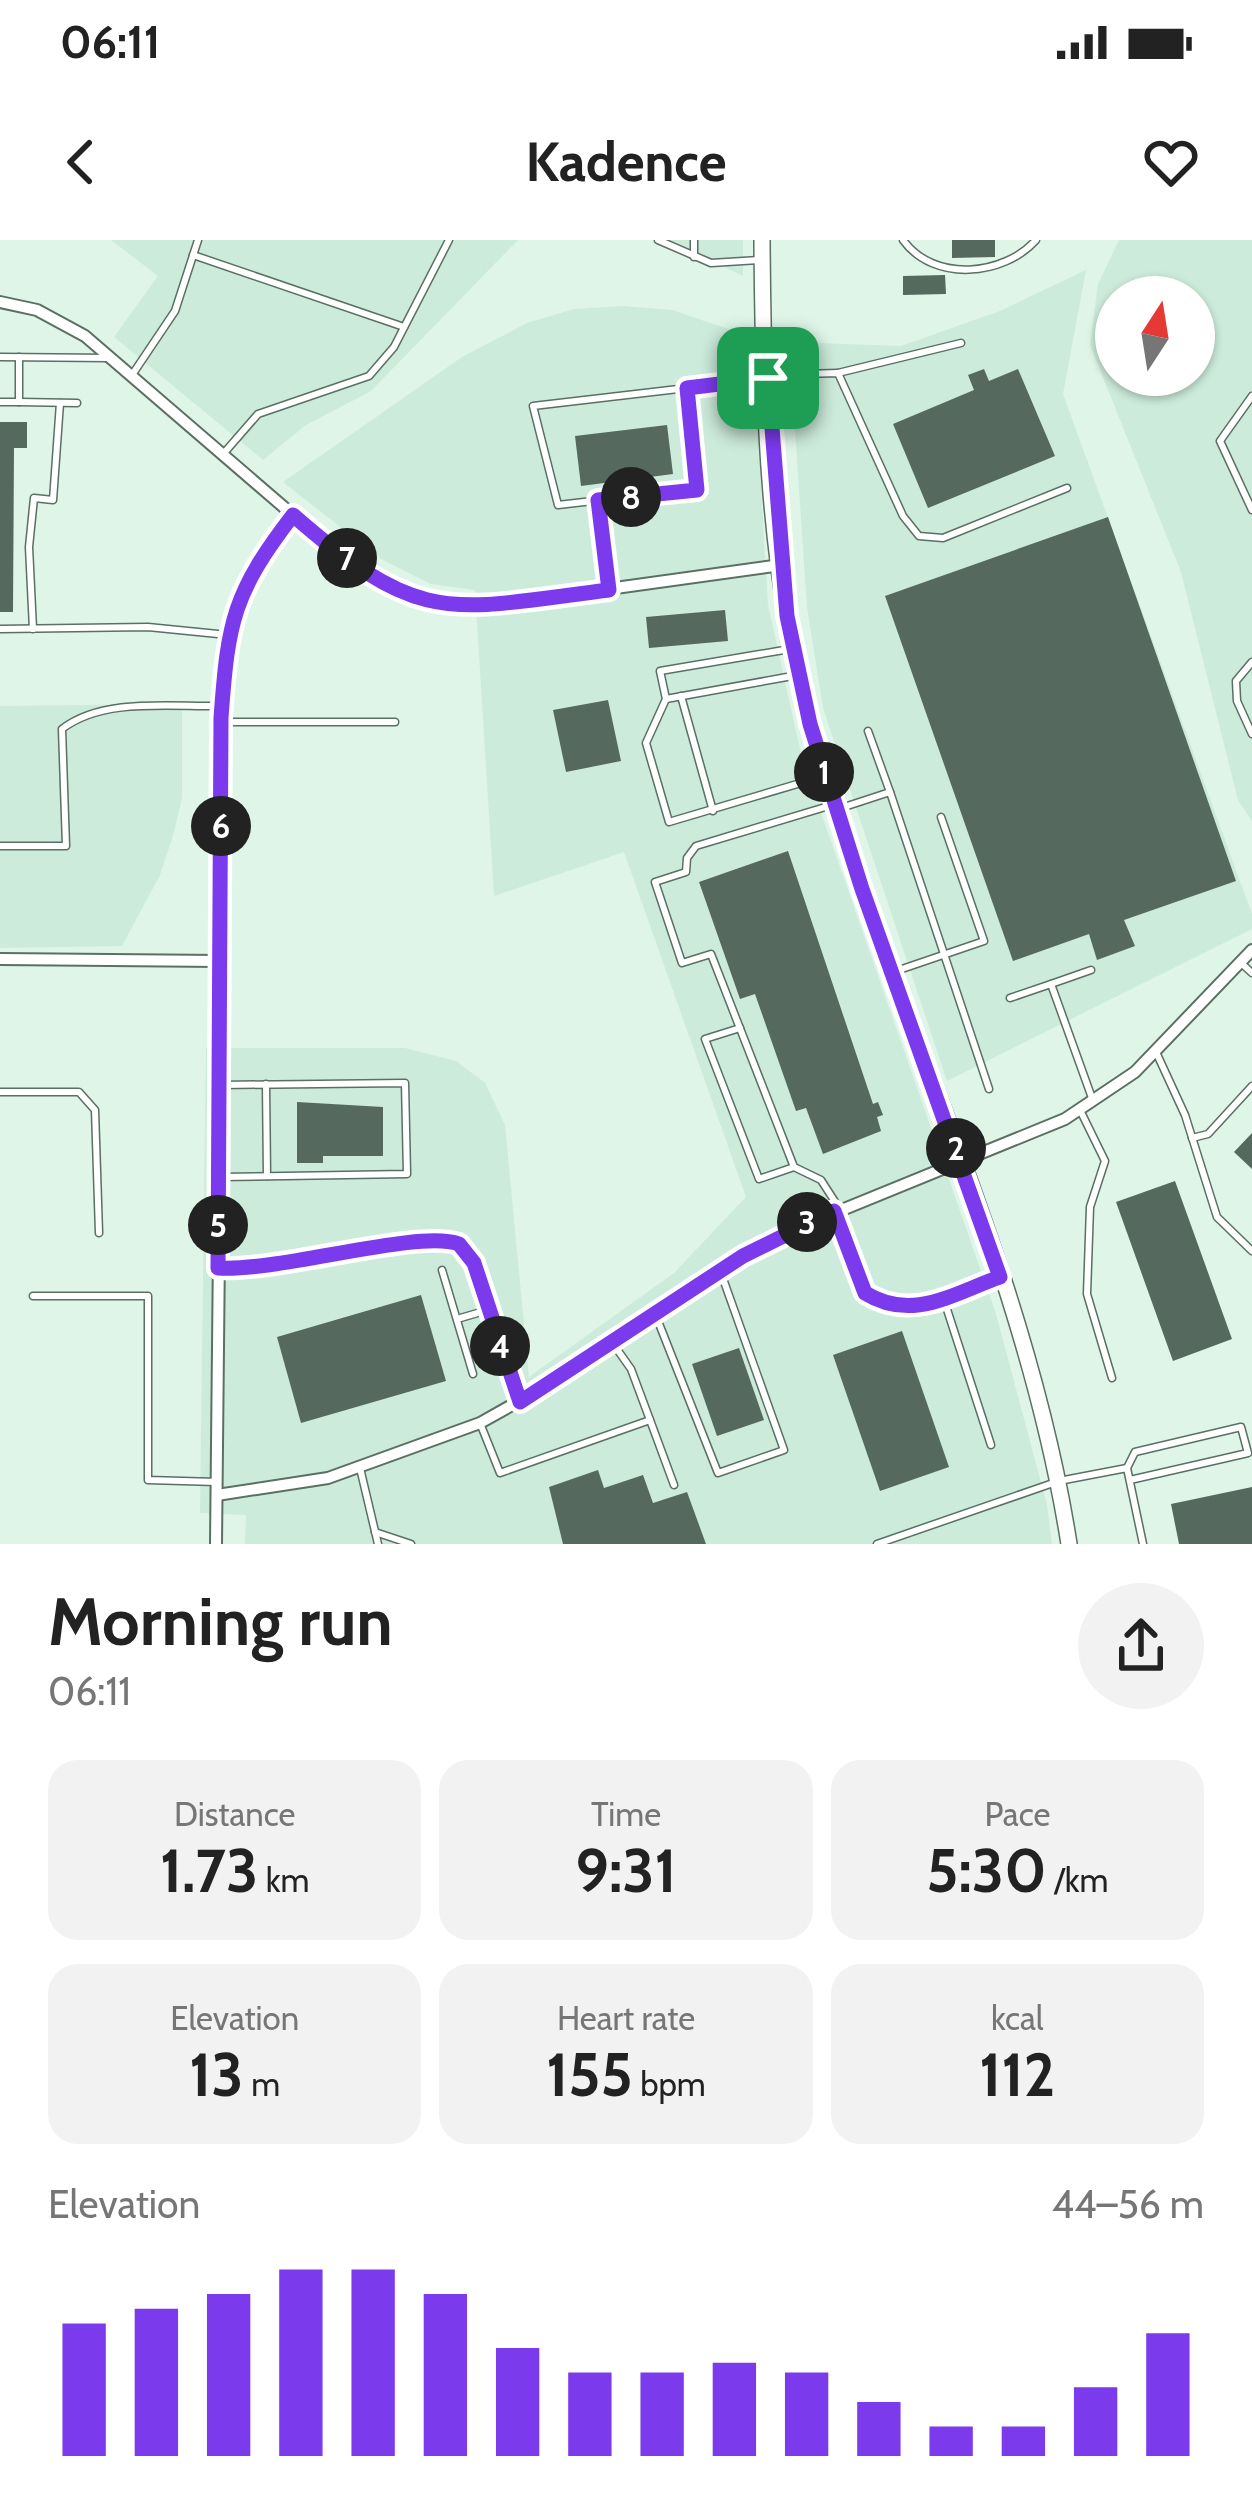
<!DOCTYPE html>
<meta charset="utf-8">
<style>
body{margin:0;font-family:Cabin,sans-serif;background:#f2f2f2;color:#222;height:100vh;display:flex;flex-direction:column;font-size:45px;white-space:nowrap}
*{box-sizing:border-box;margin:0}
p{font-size:39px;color:#767676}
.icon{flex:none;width:66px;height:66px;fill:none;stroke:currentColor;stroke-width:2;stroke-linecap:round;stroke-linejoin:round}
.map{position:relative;height:1304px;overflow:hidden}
.details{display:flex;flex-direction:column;background:#fff;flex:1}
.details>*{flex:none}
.needle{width:78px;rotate:12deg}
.controls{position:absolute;left:1095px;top:36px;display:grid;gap:24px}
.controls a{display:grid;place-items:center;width:120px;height:120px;border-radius:50%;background:#fff;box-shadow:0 3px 9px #0004;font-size:60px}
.pin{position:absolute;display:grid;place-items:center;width:102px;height:102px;color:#fff;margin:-51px;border-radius:24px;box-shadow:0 6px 18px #0006}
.km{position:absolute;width:60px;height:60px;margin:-30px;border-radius:50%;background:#222;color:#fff;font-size:33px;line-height:60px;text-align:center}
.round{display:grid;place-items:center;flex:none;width:126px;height:126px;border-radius:63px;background:#f2f2f2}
.summary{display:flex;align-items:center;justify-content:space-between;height:204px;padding:0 48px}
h1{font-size:66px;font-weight:800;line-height:90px}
.figures{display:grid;grid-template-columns:repeat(3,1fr);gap:18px;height:204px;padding:12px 48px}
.figures div{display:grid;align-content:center;border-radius:30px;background:#f2f2f2;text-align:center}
.figures b{font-size:60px;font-weight:800}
.figures small{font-size:33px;font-weight:400}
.figures p{font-size:33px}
.chart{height:336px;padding:24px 48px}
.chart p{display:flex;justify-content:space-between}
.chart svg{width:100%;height:216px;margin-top:12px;stroke:#7c3aed;stroke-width:6}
.status{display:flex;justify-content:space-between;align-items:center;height:84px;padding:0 60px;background:#fff;direction:ltr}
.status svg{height:33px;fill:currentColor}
header{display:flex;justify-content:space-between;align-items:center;height:156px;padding:0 48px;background:#fff;font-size:54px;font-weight:800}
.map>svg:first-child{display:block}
</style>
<div class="status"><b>06:11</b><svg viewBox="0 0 49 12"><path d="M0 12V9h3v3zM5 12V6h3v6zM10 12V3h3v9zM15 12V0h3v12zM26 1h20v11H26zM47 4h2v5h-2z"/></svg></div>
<header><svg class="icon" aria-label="back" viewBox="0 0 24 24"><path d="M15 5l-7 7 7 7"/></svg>Kadence<svg class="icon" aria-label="heart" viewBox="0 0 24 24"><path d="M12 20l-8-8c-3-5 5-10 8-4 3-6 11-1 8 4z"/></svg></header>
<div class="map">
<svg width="1252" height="1304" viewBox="0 0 1252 1304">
<rect width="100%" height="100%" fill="#def5e8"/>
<g fill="#ccebda" fill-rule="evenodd">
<polygon points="111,0 518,0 371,151 306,185 263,220 114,97 158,36"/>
<polygon points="669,0 743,0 743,36"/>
<path d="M 1119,0 L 1252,0 L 1252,581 L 1238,560 L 1181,332 L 1090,105 L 1098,44 ZM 1116,57 L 1194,57 L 1194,135 L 1116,135 Z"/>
<polygon points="1086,30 1063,154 1252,674 1252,689 947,841 823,468 807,367 789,102 901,106 1000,71"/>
<polygon points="623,66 672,70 752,97 768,365 802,518 996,1074 1047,1265 1052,1304 245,1304 246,1275 200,1273 206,808 405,808 456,821 485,843 505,885 529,1137 674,1033 746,957 624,612 494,656 475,350 431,344 381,319 283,242 462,117 527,83 574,69"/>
<polygon points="182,464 182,558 173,596 160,635 122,706 0,708 0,466"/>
</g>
<g fill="#55695e">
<polygon points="952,0 995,0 995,17 952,18"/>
<polygon points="945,35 946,54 903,55 903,36"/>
<polygon points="984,129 989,141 1018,129 1055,216 928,268 893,184 974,150 968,135"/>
<polygon points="0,182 27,182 27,208 14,208 13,372 0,372"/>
<polygon points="667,185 673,234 581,246 575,196"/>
<polygon points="1108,277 1236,641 1124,680 1135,706 1097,720 1089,694 1013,721 885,356"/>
<polygon points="725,370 728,401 649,408 646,377"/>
<polygon points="608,460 621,521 566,532 553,470"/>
<polygon points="788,611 873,864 878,862 883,875 877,877 881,891 823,914 806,868 796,871 755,754 740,759 699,642"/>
<polygon points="297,862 383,867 383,916 323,916 323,923 297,923"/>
<polygon points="1252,893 1252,929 1234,912"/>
<polygon points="1175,941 1232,1099 1173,1121 1116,962"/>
<polygon points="421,1055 446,1141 301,1183 277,1097"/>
<polygon points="902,1091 949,1227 880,1251 833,1115"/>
<polygon points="739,1108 764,1180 717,1196 692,1124"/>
<polygon points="598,1230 604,1248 643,1235 653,1263 687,1252 706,1304 563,1304 549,1247"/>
<polygon points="1252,1247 1252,1304 1179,1304 1171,1264"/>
</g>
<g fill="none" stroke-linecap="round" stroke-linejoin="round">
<g stroke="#5b6f64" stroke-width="9">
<g id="lane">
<polyline points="658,0 711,23 759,20"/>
<polyline points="694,0 694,17"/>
<path d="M 903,0 C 934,43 1004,36 1036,0"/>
<polyline points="193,15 404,87"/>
<polyline points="0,117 110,118"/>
<polyline points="838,133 961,103"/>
<polyline points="132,135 175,71 198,0"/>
<polyline points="768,135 838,133 903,276 919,296 943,298 1067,248"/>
<polyline points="687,148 697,249 558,265 533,166 764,139"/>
<polyline points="1252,156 1220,201 1252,270"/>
<polyline points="0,162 19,162 19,117"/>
<polyline points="19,162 77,163"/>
<polyline points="224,213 258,174 369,136 394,107 449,0"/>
<polyline points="598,261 608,346"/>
<polyline points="0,389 148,387 228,395"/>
<polyline points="33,389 29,307 34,258 53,260 60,163"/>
<polyline points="790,409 660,431 666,459 646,503 669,582 821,537"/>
<polyline points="1252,422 1236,441 1237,461 1252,494"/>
<polyline points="681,456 713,571"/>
<polyline points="666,459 798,435"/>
<polyline points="225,482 395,482"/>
<polyline points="868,491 890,552"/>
<polyline points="832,565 696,606 687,618 686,632 655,642 682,723 711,714 794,927 821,940 839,968"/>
<polyline points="838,569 890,552 989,849"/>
<path d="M 0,606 L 66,606 L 62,489 C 103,457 172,467 222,466"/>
<polyline points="1240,722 1252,733"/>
<polyline points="896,731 984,701 941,577"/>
<polyline points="1051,744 1091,730"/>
<polyline points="1010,758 1051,744 1092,858"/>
<polyline points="740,788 705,799 759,939 794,927"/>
<polyline points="1156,812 1185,875 1217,977 1252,1011"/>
<polyline points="266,844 267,936"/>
<polyline points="221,845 405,843 407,934 221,937"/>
<polyline points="0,852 79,852 95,870 99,993"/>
<polyline points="1080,870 1105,921 1090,967 1087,1054 1112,1138"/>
<polyline points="1192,898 1208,894 1252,846"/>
<path d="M 835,972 L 865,1053 C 910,1081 954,1053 1000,1037"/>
<path d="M 221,1028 C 281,1032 419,989 459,1004 L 474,1023 L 520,1162"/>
<polyline points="442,1030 473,1134"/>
<polyline points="33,1056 148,1056 148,1240 217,1242"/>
<polyline points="943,1057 991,1205"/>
<polyline points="656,1076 718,1233 784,1210 721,1033"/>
<polyline points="457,1079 488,1070"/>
<polyline points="614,1105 631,1129 650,1180"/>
<polyline points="480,1183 500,1233 650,1180 674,1245"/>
<polyline points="360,1228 378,1304"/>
<polyline points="1127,1228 1135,1212 1241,1187 1248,1213 1130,1240"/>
<polyline points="375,1292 411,1304"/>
<polyline points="877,1304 1059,1241 1127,1228 1143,1304"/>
</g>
</g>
<g stroke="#5b6f64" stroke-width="14">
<g id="street">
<polyline points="0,62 37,70 85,96 315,294 376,340 411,358 471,368 781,325"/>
<polyline points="0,719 220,721"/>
<polyline points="217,1255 328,1238 480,1183 585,1124 778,996 1065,879 1135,832 1252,710"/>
<polyline points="216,1304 225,419 245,344 294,275"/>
</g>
</g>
<g stroke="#5b6f64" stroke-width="18">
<path id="secondary" d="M 762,0 C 763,160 767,333 811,489 C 888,762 1025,1022 1069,1304"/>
</g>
<use href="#lane" stroke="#fff" stroke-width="6"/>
<use href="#street" stroke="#fff" stroke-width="10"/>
<use href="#secondary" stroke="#fff" stroke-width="15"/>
</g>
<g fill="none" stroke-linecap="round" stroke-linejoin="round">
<g stroke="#fff" stroke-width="24">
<path id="route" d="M 768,138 L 787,376 L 810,484 L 862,649 L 1000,1037 C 952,1054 912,1082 865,1053 L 834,971 L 743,1016 L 520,1162 L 474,1023 L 459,1004 C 418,989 280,1032 218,1028 L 221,478 C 228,381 233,353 293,275 C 422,388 449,370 609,350 L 598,260 L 697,250 L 687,148 Z"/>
</g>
<use href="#route" stroke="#7c3aed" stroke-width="15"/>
</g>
</svg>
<div class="controls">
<a><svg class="needle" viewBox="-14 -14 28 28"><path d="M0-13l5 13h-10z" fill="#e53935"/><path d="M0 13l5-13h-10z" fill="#767676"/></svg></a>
</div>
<div class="pin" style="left:768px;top:138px;background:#1e9e55"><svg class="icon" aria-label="arrive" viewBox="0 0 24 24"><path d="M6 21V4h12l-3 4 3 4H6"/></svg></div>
<b class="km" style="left:824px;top:532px">1</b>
<b class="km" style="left:956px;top:908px">2</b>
<b class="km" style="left:807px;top:982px">3</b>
<b class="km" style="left:500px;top:1106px">4</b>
<b class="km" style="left:218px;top:985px">5</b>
<b class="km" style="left:221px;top:586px">6</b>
<b class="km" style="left:347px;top:318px">7</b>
<b class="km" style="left:631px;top:257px">8</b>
</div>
<section class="details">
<div class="summary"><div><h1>Morning run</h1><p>06:11</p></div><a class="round"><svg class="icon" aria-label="share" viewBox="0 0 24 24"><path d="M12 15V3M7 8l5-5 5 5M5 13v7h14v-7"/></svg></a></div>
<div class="figures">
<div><p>Distance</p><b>1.73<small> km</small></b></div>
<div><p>Time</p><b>9:31</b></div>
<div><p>Pace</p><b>5:30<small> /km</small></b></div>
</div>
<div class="figures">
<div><p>Elevation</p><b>13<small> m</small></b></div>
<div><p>Heart rate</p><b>155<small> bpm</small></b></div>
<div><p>kcal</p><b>112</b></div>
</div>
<div class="chart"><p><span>Elevation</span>44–56 m</p>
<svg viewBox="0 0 160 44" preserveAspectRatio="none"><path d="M5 44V17M15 44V14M25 44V11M35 44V6M45 44V6M55 44V11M65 44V22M75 44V27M85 44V27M95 44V25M105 44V27M115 44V33M125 44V38M135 44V38M145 44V30M155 44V19"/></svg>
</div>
</section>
